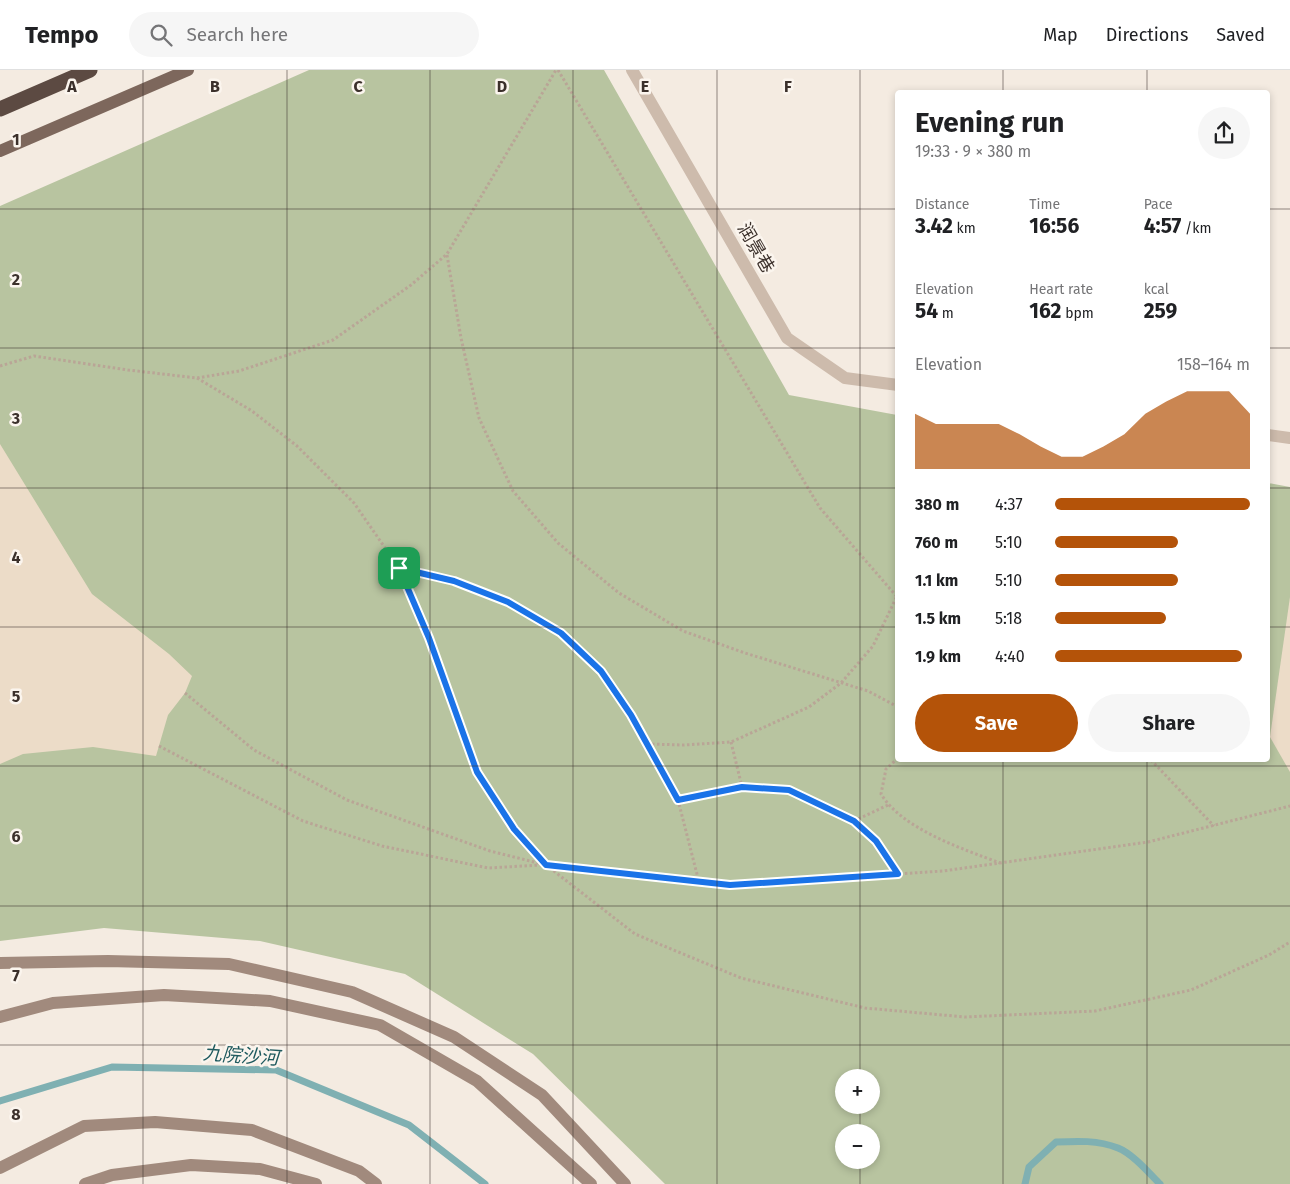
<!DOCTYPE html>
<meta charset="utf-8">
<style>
body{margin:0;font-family:"Fira Sans","Noto Sans SC",sans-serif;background:#f6f6f6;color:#202124;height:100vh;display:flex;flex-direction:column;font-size:19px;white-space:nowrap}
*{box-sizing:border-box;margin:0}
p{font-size:16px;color:#757577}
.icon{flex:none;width:28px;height:28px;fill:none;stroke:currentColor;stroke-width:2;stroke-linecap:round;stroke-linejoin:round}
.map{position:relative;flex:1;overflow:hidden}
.side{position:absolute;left:895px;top:20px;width:375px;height:672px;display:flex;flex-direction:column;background:#fff;border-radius:5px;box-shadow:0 2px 8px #0003}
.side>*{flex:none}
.controls{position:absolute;left:835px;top:999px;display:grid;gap:10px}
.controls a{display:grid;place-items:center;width:45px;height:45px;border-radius:50%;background:#fff;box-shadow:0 2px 8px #0003;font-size:25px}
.pin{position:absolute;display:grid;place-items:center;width:42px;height:42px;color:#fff;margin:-21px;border-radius:10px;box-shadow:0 2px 8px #0006}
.round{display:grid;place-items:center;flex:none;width:52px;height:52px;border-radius:26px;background:#f6f6f6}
.head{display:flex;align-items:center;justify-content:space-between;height:85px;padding:0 20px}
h1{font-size:28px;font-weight:700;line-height:38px}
.stats{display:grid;grid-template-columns:repeat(3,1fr);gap:8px;height:85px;padding:5px 20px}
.stats div{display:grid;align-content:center}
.stats b{font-size:21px;font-weight:700}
.stats small{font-size:14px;font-weight:400}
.stats p{font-size:14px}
.chart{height:140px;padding:10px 20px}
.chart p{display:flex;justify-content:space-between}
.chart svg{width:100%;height:90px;margin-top:5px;fill:#b45309;opacity:.7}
.primary-button{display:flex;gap:10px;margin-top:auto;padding:10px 20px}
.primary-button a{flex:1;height:58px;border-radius:30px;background:#b45309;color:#fff;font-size:20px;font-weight:700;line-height:58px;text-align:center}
.primary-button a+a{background:#f6f6f6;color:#202124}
ul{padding:0 20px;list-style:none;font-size:16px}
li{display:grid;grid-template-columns:80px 60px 1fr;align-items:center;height:38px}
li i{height:12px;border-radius:6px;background:#b45309}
header{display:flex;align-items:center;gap:30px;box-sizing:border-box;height:70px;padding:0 25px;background:#fff;border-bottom:1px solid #e0e0e0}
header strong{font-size:24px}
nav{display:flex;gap:28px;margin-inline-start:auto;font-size:18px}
.search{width:350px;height:45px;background:#f6f6f6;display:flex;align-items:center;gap:12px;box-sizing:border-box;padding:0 18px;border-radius:28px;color:#757577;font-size:19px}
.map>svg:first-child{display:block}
</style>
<header>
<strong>Tempo</strong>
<div class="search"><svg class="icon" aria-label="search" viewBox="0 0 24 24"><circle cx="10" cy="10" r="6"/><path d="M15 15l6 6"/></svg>Search here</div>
<nav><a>Map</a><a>Directions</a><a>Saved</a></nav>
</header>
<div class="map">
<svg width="1290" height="1114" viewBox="0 0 1290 1114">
<rect width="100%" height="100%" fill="#f4ebe1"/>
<path fill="#b8c4a0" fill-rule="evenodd" d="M 309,0 L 604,0 L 789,325 L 897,345 L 898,690 L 1268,690 L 1268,413 L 1290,417 L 1290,1114 L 665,1114 L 533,984 L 405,904 L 260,871 L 104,858 L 0,871 L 0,136 ZM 844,1008 L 871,1008 L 871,1035 L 844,1035 ZM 844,1062 L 871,1062 L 871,1090 L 844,1090 Z"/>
<g fill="#ecdcc8">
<polygon points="0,374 92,524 169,584 192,606 185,623 168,645 156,686 93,677 23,684 0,694"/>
<polygon points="1290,527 1290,702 1270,667"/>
</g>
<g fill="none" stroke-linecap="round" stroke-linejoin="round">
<g stroke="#7fb0b2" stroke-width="7">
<polyline points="0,1031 112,997 276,1000 409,1055 485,1114"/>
<path d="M 1025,1114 L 1029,1097 L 1056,1072 C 1077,1071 1098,1070 1118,1078 C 1133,1084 1149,1103 1160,1114"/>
</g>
<g stroke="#b9a596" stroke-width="3" stroke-dasharray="2.5 2.5" stroke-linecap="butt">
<polyline points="558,0 820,438 898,528"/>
<polyline points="447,185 461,268 479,348 513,421 558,473 619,523 683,561 745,583 868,621 898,637"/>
<polyline points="0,296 34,286 128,300 197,308 239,301 333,270 411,215 447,184 556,0"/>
<polyline points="197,308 252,341 297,376 354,433 399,498 429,568 477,702 514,759 546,795 635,864 741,908 865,938 965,947 1095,941 1191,920 1269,885 1290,872"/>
<polyline points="400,498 454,511 508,532 561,563 601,601 631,645 678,730 699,812"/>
<polyline points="185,623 254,680 347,730 490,781 546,795 730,815 943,801 1148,772 1290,736"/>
<polyline points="731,672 742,717"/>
<polyline points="647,674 684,675 731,672 809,637 841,613 873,576 896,528"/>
<polyline points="159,676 303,751 382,776 488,798 541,795"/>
<path d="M 898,688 L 886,699 L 881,724 C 902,759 963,779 1000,793"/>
<polyline points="1151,690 1214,756"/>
<polyline points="678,730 742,717 789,720 854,751 876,771 897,804"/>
<polyline points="854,751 888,735"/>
</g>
<g stroke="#cdbbac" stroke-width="12">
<polyline points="632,0 787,268 845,308 898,315"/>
<polyline points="1268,365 1290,368"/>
</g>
<g stroke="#a18a7d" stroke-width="12">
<polyline points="0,893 108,891 229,894 352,922 454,967 542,1025 625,1114"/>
<polyline points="0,947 53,933 164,925 270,931 380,955 477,1011 591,1114"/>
<polyline points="0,1098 84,1056 155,1052 252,1060 359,1101 376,1114"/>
<polyline points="85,1114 112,1105 191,1095 260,1099 316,1114"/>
</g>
<polyline stroke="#7d675c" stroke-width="12" points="0,81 188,0"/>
<polyline stroke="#5c4a42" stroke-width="15" points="0,39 90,0"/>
</g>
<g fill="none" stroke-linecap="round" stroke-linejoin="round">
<g stroke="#fff" stroke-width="10">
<polygon id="route" points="399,498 454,511 508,532 561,563 601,601 631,645 678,730 742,717 789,720 854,751 876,771 898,804 730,815 546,795 514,759 477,702 429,568"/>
</g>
<use href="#route" stroke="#1a73e8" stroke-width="6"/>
</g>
<path fill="none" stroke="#3b302b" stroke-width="1" stroke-opacity="0.55" d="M 143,0 L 143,1114M 287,0 L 287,1114M 430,0 L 430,1114M 573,0 L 573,1114M 717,0 L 717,1114M 860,0 L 860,1008M 1003,0 L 1003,22M 1147,0 L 1147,22M 0,139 L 898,139M 1268,139 L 1290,139M 0,278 L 898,278M 1268,278 L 1290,278M 0,418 L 898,418M 1268,418 L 1290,418M 0,557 L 898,557M 1268,557 L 1290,557M 1003,690 L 1003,1114M 1147,690 L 1147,1114M 0,696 L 1290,696M 0,836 L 1290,836M 0,975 L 1290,975M 860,1035 L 860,1062M 860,1090 L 860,1114"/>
<g text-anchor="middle" stroke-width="5" stroke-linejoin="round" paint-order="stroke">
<g font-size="18" fill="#3b302b" stroke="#fbf5ee">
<text transform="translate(756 178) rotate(60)" y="6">润景巷</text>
</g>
<g font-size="19" font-style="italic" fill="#1f5a5e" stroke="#fbf5ee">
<text transform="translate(241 985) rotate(4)" y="7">九院沙河</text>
</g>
</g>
<g font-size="16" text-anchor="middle" font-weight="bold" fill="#3b302b" stroke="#fbf5ee" stroke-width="5" stroke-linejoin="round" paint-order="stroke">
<text x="72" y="22">A</text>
<text x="215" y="22">B</text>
<text x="358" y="22">C</text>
<text x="502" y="22">D</text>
<text x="645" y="22">E</text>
<text x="788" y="22">F</text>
<text x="16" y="75">1</text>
<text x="16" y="215">2</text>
<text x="16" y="354">3</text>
<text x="16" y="493">4</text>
<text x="16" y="632">5</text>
<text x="16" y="772">6</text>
<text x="16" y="911">7</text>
<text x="16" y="1050">8</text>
</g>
</svg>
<div class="controls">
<a>+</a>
<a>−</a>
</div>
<div class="pin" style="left:399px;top:498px;background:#1e9e55"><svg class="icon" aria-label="arrive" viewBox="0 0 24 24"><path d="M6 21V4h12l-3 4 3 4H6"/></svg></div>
<section class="side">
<div class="head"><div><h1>Evening run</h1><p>19:33 · 9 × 380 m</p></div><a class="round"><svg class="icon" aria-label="share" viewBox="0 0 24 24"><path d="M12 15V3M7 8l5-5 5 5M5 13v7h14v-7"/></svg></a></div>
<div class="stats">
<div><p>Distance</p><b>3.42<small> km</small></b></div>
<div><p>Time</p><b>16:56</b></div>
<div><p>Pace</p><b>4:57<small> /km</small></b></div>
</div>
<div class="stats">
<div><p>Elevation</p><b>54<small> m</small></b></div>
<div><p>Heart rate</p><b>162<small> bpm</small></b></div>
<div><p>kcal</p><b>259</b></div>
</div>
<div class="chart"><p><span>Elevation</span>158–164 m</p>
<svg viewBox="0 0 160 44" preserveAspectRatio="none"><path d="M0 44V17L10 22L20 22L30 22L40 22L50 27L60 33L70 38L80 38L90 33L100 27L110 17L120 11L130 6L140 6L150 6L160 17V44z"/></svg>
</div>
<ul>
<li><b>380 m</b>4:37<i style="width:100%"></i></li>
<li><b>760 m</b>5:10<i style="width:63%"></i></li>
<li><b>1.1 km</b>5:10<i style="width:63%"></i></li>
<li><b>1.5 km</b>5:18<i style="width:57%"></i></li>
<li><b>1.9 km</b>4:40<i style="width:96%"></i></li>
</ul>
<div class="primary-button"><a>Save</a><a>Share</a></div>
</section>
</div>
